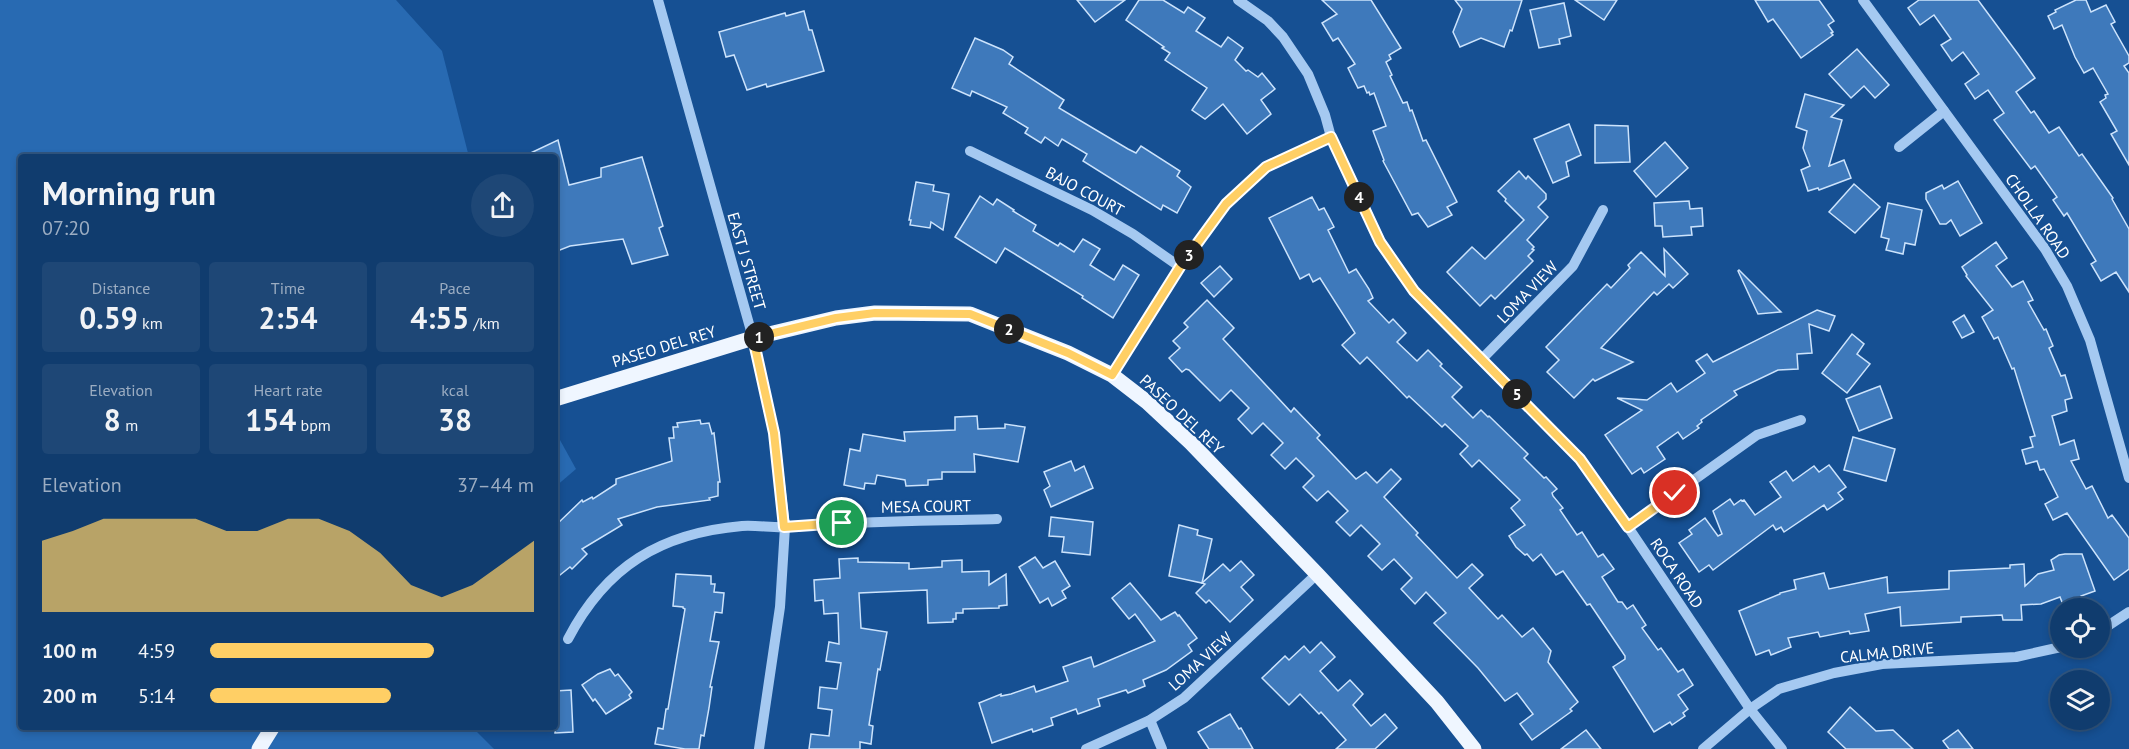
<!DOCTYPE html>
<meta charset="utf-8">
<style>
body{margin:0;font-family:"PT Sans",sans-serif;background:#1e4776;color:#f1f3f6;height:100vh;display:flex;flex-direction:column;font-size:22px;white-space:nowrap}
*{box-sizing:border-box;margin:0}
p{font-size:20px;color:#9cadc2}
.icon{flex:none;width:33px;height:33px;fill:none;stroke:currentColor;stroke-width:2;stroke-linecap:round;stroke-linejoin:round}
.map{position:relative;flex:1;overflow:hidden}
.sheet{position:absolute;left:18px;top:154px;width:540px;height:576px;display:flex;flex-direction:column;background:#103c6e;border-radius:6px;box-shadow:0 3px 9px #0003,0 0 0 2px #305681}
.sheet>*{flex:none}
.fabs{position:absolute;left:2050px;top:598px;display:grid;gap:12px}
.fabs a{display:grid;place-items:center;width:60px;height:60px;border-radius:50%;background:#103c6e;box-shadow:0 3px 9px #0003,0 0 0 2px #305681;font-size:30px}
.pin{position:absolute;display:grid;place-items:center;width:51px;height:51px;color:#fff;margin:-26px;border:3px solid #fff;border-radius:50%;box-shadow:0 2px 6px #0007}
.km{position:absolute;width:30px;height:30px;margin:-15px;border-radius:50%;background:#222;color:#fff;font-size:16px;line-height:30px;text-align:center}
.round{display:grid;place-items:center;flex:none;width:63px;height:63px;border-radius:32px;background:#1e4776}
.headline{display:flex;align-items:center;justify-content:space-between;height:102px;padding:0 24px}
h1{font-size:33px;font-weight:600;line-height:45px}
.stats{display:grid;grid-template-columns:repeat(3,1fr);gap:9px;height:102px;padding:6px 24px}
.stats div{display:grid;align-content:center;border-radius:6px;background:#1e4776;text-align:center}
.stats b{font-size:30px;font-weight:600}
.stats small{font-size:16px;font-weight:400}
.stats p{font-size:16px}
.chart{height:168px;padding:12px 24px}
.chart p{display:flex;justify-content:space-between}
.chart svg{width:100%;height:108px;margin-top:6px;fill:#ffcf65;opacity:.7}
ul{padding:0 24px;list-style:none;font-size:20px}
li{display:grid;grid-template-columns:96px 72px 1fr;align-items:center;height:45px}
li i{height:15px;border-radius:8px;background:#ffcf65}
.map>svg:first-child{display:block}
</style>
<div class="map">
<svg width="2129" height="749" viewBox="0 0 2129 749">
<rect width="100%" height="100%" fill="#165093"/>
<g fill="#286ab2">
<polygon points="0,0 396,0 442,51 469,157 21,158 21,728 473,728 494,749 0,749"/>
<polygon points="555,431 576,469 555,487"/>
</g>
<g fill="#3e79bb" stroke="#cce3fc" stroke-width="1.5">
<polygon points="1077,0 1125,0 1095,22"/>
<polygon points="1139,0 1163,0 1184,13 1188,7 1205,18 1196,31 1221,47 1228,37 1243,48 1235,60 1246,71 1248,70 1258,77 1262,73 1275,89 1261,100 1271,114 1247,134 1223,104 1205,119 1192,110 1207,88 1165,60 1170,53 1162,48 1164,47 1126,20"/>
<polygon points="1322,0 1371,0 1401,48 1389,55 1391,59 1386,62 1392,75 1390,76 1403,103 1407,102 1410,111 1412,110 1423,141 1426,140 1457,202 1447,207 1452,215 1428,227 1418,213 1412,215 1383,161 1384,160 1373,131 1386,126 1374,93 1370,95 1369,92 1367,93 1364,86 1358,88 1348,68 1355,64 1338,38 1333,41 1322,23 1337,14"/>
<polygon points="1455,0 1522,0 1512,31 1510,30 1504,47 1481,38 1460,47 1453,32 1462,9"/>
<polygon points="1575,0 1617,0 1604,20"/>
<polygon points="1755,0 1819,0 1834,21 1828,25 1833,32 1831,33 1833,35 1801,58 1773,19 1768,22"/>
<polygon points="1919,0 1978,0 2018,54 2035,78 2016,92 2031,113 2034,111 2049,133 2059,127 2079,156 2082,154 2113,198 2112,199 2129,229 2129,292 2116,272 2101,281 2091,264 2096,261 2067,213 2064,216 2053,200 2057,197 2035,166 2031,169 1994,120 2004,113 1988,90 1975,99 1965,84 1979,74 1963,52 1952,61 1941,45 1951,39 1934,15 1920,25 1908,8"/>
<polygon points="2076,0 2086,0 2091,12 2106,5 2115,22 2111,24 2129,56 2129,63 2124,66 2129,73 2129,165 2111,134 2117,131 2100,102 2106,98 2105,95 2108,94 2093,68 2084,73 2075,57 2062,25 2054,29 2048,16 2056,12 2055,10"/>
<polygon points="1564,3 1571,36 1559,39 1560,44 1539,48 1530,10"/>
<polygon points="804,11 809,30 812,30 824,71 767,87 766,84 747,90 734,55 726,57 719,32 785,13 786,16"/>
<polygon points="975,38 1003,50 1013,57 1009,64 1064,100 1059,108 1128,149 1136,153 1141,146 1180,171 1177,176 1191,187 1177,213 1163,205 1161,210 1083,161 1087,154 1062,139 1058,146 1045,137 1041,143 1025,133 1028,128 1003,113 1007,107 972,91 970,96 952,88"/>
<polygon points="1857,49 1889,85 1875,98 1864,86 1851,98 1829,74"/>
<polygon points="1805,94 1844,105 1831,117 1842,120 1829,166 1844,160 1851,178 1819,190 1818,188 1808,191 1801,170 1810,166 1803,148 1807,131 1796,127"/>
<polygon points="1569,124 1581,155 1566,162 1569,176 1553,183 1534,139"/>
<polygon points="1595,125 1628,126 1630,162 1595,163"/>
<polygon points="558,140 569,185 601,177 601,168 642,157 663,226 659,228 668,255 632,264 623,239 570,246 555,252 555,158 520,158"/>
<polygon points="1665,142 1688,168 1656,197 1634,171"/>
<polygon points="1519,171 1526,179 1528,176 1546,194 1546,199 1538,207 1548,217 1527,240 1534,247 1532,249 1534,250 1528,256 1533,261 1495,299 1491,295 1480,306 1447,272 1472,247 1485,259 1524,220 1505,201 1506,199 1498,191"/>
<polygon points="1958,181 1982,223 1960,236 1951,220 1946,224 1940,224 1926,199 1926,193 1942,185 1944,189"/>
<polygon points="916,182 934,185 933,191 949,194 943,230 931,222 930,228 910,225 911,220 909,220"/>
<polygon points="1854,184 1880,207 1855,233 1829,212"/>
<polygon points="980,196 993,205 997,199 1014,210 1013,211 1036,225 1033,231 1058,246 1060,243 1074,252 1083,239 1100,249 1090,265 1114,280 1123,265 1139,275 1113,318 1082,298 1083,296 1005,248 996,263 955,237"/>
<polygon points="1312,197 1319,210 1324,208 1334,227 1328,230 1349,273 1356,269 1369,289 1373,298 1368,301 1389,323 1393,319 1406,333 1397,342 1417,361 1428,350 1442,364 1440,366 1462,387 1452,397 1473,418 1481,410 1488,417 1489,416 1528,454 1524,458 1544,478 1546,477 1557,489 1552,493 1553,496 1563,508 1560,510 1577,535 1582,532 1598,557 1603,554 1614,569 1602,577 1618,602 1622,602 1627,609 1633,605 1646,625 1642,628 1658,650 1661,648 1678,672 1683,669 1693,685 1678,695 1688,709 1683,713 1685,716 1672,725 1670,722 1654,732 1613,667 1625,659 1625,656 1590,604 1587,605 1563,571 1556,575 1541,554 1533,561 1527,554 1525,555 1516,547 1509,536 1525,525 1511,508 1520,500 1479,460 1472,467 1460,454 1468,446 1445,424 1442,427 1409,396 1407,398 1367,357 1360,364 1342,345 1355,333 1320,278 1313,282 1309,274 1300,279 1269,218"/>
<polygon points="1689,201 1690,209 1702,208 1703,226 1691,227 1692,235 1663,237 1662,226 1655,226 1654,203"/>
<polygon points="1888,203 1922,210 1915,245 1905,243 1903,254 1886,250 1889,239 1881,237"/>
<polygon points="1996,242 2007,258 1996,266 2012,287 2023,281 2033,300 2028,302 2044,330 2046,329 2053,346 2049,348 2061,376 2065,375 2072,398 2065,400 2067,411 2052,416 2060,445 2074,440 2079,459 2071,461 2086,489 2092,486 2108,518 2112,515 2129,538 2129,569 2114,580 2067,513 2053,520 2045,504 2058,497 2044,469 2040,470 2037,461 2026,464 2022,450 2033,447 2030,437 2035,436 2014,368 2012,369 1998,337 1994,339 1982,317 1993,310 1966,276 1967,275 1962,267"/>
<polygon points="1664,249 1688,274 1673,288 1669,284 1657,295 1654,292 1601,348 1633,362 1595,381 1593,379 1574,398 1547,372 1559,360 1546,347 1607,284 1611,288 1630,268 1628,265 1641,252 1665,276"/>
<polygon points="1220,266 1232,279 1214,297 1201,283"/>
<polygon points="1739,270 1781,312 1758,314 1738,271"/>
<polygon points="1207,300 1234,328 1223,339 1291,412 1294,408 1320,435 1317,438 1356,479 1366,472 1377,483 1391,469 1401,479 1384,497 1418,533 1416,535 1457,578 1472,564 1483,575 1469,588 1498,619 1502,615 1522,637 1533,628 1551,651 1548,662 1578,702 1570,709 1572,711 1532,740 1520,724 1533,714 1517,693 1505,701 1478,668 1434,623 1446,613 1426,592 1415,604 1401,589 1412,578 1394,559 1382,570 1368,556 1380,544 1361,525 1350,536 1336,522 1348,511 1328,491 1317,501 1303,487 1314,476 1296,458 1285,469 1271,455 1283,443 1263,423 1252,434 1238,419 1249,408 1231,390 1220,401 1189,370 1186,369 1182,372 1169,358 1180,348 1173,341 1188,327 1184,323"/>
<polygon points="1817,310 1835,316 1829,331 1809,324 1812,353 1797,354 1798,369 1778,370 1734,391 1737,395 1701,420 1702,422 1697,426 1699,428 1683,439 1678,432 1657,447 1665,459 1644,473 1641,468 1632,474 1605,435 1642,410 1617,398 1647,400 1671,383 1677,392 1705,373 1696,361 1707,354 1713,362"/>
<polygon points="1964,315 1974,332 1962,338 1953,322"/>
<polygon points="1852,334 1864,344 1857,354 1870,364 1847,393 1822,373"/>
<polygon points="1880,386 1892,418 1859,431 1846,399"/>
<polygon points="977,416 978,429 1005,428 1005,424 1025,427 1018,462 974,454 975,472 942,472 942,479 928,480 928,485 906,486 905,480 877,475 875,484 865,483 864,489 844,485 850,449 860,451 863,434 905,441 904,432 955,430 955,417"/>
<polygon points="700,420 701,424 709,423 712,434 714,433 720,482 718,482 718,496 709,498 710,500 657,507 618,519 622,525 582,549 587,554 572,569 570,567 555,579 555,526 582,500 583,502 592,497 593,499 616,484 616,479 672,461 669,438 674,438 673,427 678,427 677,423"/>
<polygon points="1853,437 1895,449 1886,481 1844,470"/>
<polygon points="1071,461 1075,471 1084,466 1093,488 1051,507 1044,490 1050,486 1044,472"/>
<polygon points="1829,465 1846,487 1838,493 1843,499 1827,510 1824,505 1784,532 1781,527 1776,530 1773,525 1713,570 1709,565 1699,572 1679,543 1692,534 1689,530 1705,518 1718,536 1722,534 1713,511 1730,499 1734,505 1741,500 1742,501 1744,500 1755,515 1781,497 1770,482 1786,471 1793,481 1814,466 1819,472"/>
<polygon points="1051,517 1093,522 1090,555 1062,552 1064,537 1049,536"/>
<polygon points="1179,525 1198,530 1197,535 1212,539 1202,583 1169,576"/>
<polygon points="2065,554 2082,554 2095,591 2081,596 2082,601 2064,607 2060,597 2041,604 2021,605 2022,620 2003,620 2002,615 1961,617 1961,622 1901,626 1900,607 1865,614 1869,631 1850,634 1849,631 1820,637 1818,632 1788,638 1791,647 1771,655 1769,650 1756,655 1739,611 1780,594 1780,593 1796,589 1794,580 1824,573 1829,589 1887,577 1888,593 1949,589 1949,571 2010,568 2010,565 2024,564 2025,586 2038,574 2054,570 2051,560 2059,555"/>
<polygon points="1035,557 1043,568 1055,561 1070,586 1062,591 1066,598 1052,606 1048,598 1040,603 1019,567"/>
<polygon points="858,558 858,562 909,563 909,569 942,567 942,561 962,560 962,572 989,571 989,585 1006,574 1007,605 999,606 999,608 963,609 963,613 956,613 956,619 953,619 953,622 928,623 927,590 859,593 861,628 887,632 880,670 878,669 869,725 873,726 871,744 860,742 860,749 809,749 811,734 829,736 832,710 818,708 820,687 837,689 841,663 826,661 829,642 839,644 838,613 824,614 823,600 815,601 814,580 840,578 839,559"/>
<polygon points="1241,561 1254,575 1241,587 1253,600 1230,622 1209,600 1206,603 1196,593 1205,584 1202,583 1223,564 1230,571"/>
<polygon points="676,574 711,576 711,584 715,584 714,592 724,593 722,613 715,612 710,641 719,642 710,687 712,687 709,708 704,736 701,735 699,749 685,749 655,744 658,728 663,729 666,709 668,709 685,609 683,608 683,607 673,606"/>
<polygon points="1130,583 1161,620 1175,612 1178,616 1179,615 1197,638 1188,645 1192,651 1166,670 1143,680 1145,686 1128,693 1126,690 1098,699 1100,706 1078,714 1076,709 1051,718 1053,725 1033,732 1032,729 992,743 979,703 1001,694 1001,696 1011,694 1034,686 1036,692 1068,681 1063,667 1091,657 1094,667 1155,641 1135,614 1129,619 1112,598"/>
<polygon points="1321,642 1335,657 1320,671 1338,691 1350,680 1363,694 1353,705 1371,726 1385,714 1397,728 1375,749 1336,749 1346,740 1321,712 1319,714 1300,694 1289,705 1262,678 1285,656 1289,660 1304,646 1310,653"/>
<polygon points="610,669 615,676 618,674 632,692 629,695 631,698 606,714 595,699 593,701 582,685 598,674"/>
<polygon points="571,690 573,732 555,733 555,691"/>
<polygon points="1850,707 1876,731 1893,730 1913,749 1846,749 1828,732"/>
<polygon points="1230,714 1239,729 1241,728 1253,749 1209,749 1198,732"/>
<polygon points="1586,730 1601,749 1561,749"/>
<polygon points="1958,730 1973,749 1949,749 1943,741"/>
</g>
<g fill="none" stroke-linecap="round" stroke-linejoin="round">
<g stroke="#a5c9f1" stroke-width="10">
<polyline points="658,0 753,338 774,433 785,527 780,607 759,749"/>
<polyline points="1238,0 1268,21 1283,37 1308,74 1325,115 1331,137 1380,241 1414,291 1580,459 1628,527 1750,709 1782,749"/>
<polyline points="1863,0 2045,249 2067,286 2090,340 2129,478"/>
<polyline points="1899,147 1944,111"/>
<polyline points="970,151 1092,210 1133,234 1180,267"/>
<polyline points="1482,359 1573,266 1603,210"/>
<polyline points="1112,375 1180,267 1226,204 1266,167 1331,137"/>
<polyline points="1628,527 1757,435 1801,420"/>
<polyline points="2100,631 2129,612"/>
<path d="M 568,639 C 606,566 661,533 742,526 C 757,525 773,528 788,527 C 857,521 927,521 997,519"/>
<polyline points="1150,720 1162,749"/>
<polyline points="1086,749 1150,720 1184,698 1317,574"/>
<polyline points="1703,749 1750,709 1779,689 1834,673 1882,664 2016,657 2061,647"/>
</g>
<g stroke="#eff6ff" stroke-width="15">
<polyline points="555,399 753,338 836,318 875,313 970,314 1068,353 1112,375 1147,402 1191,443 1317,574 1437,702 1474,749"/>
<polyline points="259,749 272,728"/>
</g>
</g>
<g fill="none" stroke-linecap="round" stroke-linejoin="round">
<g stroke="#fff" stroke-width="12">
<polyline id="route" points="842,523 784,527 774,433 753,338 836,318 875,313 970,314 1068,353 1112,375 1180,267 1226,204 1266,167 1331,137 1380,242 1414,291 1580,459 1628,527 1675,493"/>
</g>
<use href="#route" stroke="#ffcf65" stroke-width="8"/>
</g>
<g text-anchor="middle" stroke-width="4.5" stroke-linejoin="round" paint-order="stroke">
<g font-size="16" fill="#fff" stroke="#165093">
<text transform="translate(1085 191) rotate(28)" y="6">BAJO COURT</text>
<text transform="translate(2038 216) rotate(55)" y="6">CHOLLA ROAD</text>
<text transform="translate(747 261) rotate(74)" y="6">EAST J STREET</text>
<text transform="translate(1527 292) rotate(-46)" y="6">LOMA VIEW</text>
<text transform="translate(664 346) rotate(-17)" y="6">PASEO DEL REY</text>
<text transform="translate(1182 414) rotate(43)" y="6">PASEO DEL REY</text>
<text transform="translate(926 506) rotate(-1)" y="6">MESA COURT</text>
<text transform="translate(1677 573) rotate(56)" y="6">ROCA ROAD</text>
<text transform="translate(1887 652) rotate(-6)" y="6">CALMA DRIVE</text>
<text transform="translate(1200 661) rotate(-42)" y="6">LOMA VIEW</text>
</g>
</g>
</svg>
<div class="fabs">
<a><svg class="icon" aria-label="locate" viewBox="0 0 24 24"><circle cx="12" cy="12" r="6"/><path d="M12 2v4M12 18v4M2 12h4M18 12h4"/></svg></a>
<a><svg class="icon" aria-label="layers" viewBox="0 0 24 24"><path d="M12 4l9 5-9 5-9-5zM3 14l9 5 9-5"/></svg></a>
</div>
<div class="pin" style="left:842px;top:523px;background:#1e9e55"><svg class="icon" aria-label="arrive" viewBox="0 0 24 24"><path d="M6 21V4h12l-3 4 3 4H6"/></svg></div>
<div class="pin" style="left:1675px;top:493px;background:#d93025"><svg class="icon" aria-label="check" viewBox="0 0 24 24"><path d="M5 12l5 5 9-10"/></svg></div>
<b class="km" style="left:759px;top:337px">1</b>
<b class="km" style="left:1009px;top:329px">2</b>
<b class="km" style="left:1189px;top:255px">3</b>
<b class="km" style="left:1359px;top:197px">4</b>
<b class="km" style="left:1517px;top:394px">5</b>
<section class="sheet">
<div class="headline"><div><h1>Morning run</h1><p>07:20</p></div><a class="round"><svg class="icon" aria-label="share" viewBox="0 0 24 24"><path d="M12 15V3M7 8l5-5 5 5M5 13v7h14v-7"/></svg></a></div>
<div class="stats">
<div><p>Distance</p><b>0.59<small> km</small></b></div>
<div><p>Time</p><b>2:54</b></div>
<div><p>Pace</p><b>4:55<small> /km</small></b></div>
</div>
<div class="stats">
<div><p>Elevation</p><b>8<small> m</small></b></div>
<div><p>Heart rate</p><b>154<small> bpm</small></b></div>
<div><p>kcal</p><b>38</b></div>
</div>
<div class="chart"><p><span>Elevation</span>37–44 m</p>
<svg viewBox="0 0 160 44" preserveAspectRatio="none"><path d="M0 44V15L10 11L20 6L30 6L40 6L50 6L60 11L70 11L80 6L90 6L100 11L110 20L120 33L130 38L140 33L150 24L160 15V44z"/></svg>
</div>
<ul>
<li><b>100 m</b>4:59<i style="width:69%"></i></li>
<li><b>200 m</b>5:14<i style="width:56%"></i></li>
</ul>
</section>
</div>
